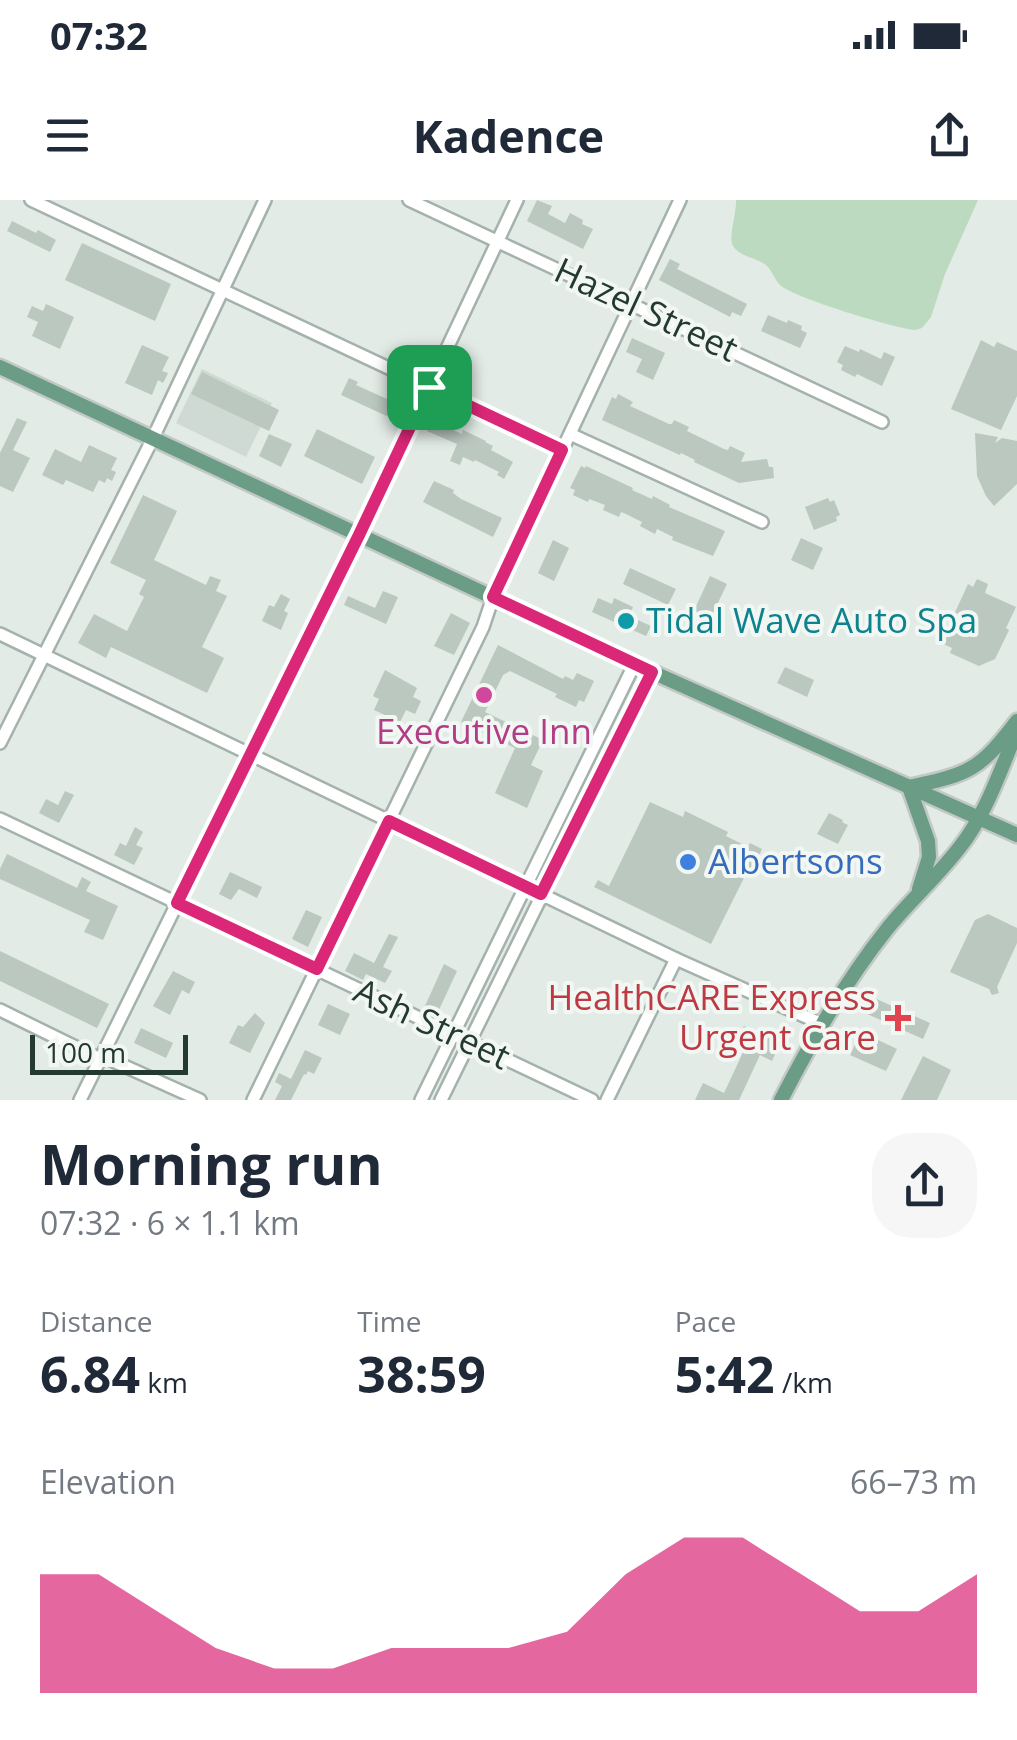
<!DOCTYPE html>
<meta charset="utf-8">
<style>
body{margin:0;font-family:"Open Sans",sans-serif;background:#f6f6f7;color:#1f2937;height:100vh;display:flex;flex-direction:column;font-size:38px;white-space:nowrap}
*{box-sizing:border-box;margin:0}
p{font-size:32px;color:#747a83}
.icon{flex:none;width:55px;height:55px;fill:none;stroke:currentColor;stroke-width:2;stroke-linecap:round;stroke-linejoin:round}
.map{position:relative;height:900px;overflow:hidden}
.drawer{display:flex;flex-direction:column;background:#fff;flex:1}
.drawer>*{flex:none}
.scale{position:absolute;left:30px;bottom:25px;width:158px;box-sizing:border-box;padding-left:10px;border:5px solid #233a30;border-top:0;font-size:28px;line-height:35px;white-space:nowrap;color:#233a30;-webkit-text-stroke:8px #f2f7f4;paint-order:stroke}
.pin{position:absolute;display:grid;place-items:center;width:85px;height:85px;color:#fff;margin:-42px;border-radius:20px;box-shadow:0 5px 15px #0006}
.round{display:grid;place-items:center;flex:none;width:105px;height:105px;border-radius:40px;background:#f6f6f7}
.overview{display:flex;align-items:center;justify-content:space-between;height:170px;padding:0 40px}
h1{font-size:55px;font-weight:700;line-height:75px}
.stats{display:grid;grid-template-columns:repeat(3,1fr);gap:15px;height:170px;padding:10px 40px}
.stats div{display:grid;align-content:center}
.stats b{font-size:50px;font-weight:700}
.stats small{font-size:28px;font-weight:400}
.stats p{font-size:28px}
.chart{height:280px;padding:20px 40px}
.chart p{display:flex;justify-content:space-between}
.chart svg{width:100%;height:180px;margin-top:10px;fill:#db2777;opacity:.7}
.status{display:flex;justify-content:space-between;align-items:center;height:70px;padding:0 50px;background:#fff;direction:ltr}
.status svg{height:28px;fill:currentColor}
header{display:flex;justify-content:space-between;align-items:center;height:130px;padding:0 40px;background:#fff;font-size:45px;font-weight:700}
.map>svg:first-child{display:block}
</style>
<div class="status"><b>07:32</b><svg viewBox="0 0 49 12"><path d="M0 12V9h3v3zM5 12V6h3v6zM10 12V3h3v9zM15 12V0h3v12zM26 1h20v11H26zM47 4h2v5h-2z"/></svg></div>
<header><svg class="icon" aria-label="menu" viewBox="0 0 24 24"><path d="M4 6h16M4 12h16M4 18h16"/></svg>Kadence<svg class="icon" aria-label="share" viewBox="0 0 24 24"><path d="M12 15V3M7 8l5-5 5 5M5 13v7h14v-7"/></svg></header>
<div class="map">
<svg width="1017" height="900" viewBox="0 0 1017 900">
<rect width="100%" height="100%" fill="#e2ebe5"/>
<polygon fill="#d0dad4" points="202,169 272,203 246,257 176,223"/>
<path fill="#bcdabf" d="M 736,0 L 978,0 L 945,74 L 931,117 L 922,128 L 915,130 C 894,128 794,98 780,85 C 775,80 772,71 767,66 C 757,57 741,58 733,46 C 728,38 737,12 736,0 Z"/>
<g fill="#bac8c0">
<polygon points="537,0 552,6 548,14 565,23 570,13 583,20 582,24 593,29 583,49 527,21"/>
<polygon points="12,21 36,33 38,30 56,40 50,52 7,31"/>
<polygon points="82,43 171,84 155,121 65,80"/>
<polygon points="670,59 680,64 677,69 747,104 741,116 732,112 730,117 659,80"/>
<polygon points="46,104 74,117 60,149 32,136 38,122 27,117 32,106 43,111"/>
<polygon points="768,115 787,123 788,120 802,126 801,130 807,133 800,148 761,131"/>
<polygon points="632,138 665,153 653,180 636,172 642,159 626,152"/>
<polygon points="981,140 994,147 997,142 1017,151 1017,196 1001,230 951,209"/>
<polygon points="142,145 169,157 162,171 168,173 163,183 158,180 152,195 125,183"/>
<polygon points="845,146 859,152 860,149 881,159 884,152 895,157 882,186 857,174 855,177 841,170 843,165 837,162"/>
<polygon points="202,172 279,210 269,231 191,194"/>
<polygon points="349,178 358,182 356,185 398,204 391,218 341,195"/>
<polygon points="618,194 633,202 630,206 669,224 672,224 674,220 689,227 687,231 724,249 728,250 730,246 745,253 741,262 767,259 769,267 773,267 774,278 739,283 694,262 695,260 681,253 680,255 602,220 612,197 616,199"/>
<polygon points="17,218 27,222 13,250 30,258 13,292 0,286 0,253"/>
<polygon points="432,221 462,234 463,230 486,241 485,242 493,246 491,250 513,262 504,279 497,275 499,272 475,260 474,262 463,257 460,265 450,261 457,244 427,231"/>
<polygon points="317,229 375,257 362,284 304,256"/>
<polygon points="975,233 998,237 995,243 1002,238 1017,241 1017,284 994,306 986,296 977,276"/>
<polygon points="269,234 292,244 281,267 259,256"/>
<polygon points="89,245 117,258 111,270 116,272 112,281 107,278 105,283 99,280 93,292 66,280 63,285 42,275 55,249 81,262"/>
<polygon points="581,266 585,268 586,266 633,288 632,290 652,299 653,296 670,305 669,307 725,331 713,356 672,340 673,337 657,329 655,334 640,326 642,322 626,314 621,312 619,317 603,310 605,305 589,299 588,302 573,295 575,290 570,288"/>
<polygon points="434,281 454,290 453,293 461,299 502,318 493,337 423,302"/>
<polygon points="143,295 177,311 154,360 206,385 210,376 221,380 216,391 227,396 202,447 224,458 207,493 111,447 106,458 78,443 94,414 127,431 144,397 139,394 146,380 110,363"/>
<polygon points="828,298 830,302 834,300 840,315 836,317 837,321 814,330 805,307"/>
<polygon points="801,338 823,348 813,370 791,360"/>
<polygon points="553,340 569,348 554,381 538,373"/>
<polygon points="630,368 676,389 668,405 623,384"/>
<polygon points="710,376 727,384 702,436 686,428"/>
<polygon points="977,379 988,384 985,393 1016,407 1006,428 1009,430 995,459 979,466 950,453 952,448 941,443 968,384 973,387"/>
<polygon points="383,391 398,397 386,424 344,405 348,396 375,408"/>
<polygon points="281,394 290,399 284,411 288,413 281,430 262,421 269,405 274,407"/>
<polygon points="598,398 612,404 614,398 633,407 629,416 651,426 646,436 592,412"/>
<polygon points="451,413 470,423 454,455 434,446"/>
<polygon points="498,445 563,479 565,476 573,480 577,473 594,481 584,502 579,500 576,507 555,497 557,494 510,471 503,475 485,512 543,540 531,565 543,571 527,608 495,593 515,548 461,522"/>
<polygon points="785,467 814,480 807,497 777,483"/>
<polygon points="385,470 417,488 413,497 421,501 415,514 406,510 400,522 374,510 379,499 373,496"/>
<polygon points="65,591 74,595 59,623 39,613 46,599 58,605"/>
<polygon points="650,602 683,617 685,611 728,632 726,636 748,647 750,643 762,649 748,678 745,676 711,744 594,687 598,680 609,686"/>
<polygon points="829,613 843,620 842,622 848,625 838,644 817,634"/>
<polygon points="135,627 143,632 136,645 143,648 134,665 114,655 120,643 126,646"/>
<polygon points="7,654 77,688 82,677 91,682 86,691 118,706 103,740 84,732 90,720 0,679 0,669"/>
<polygon points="230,672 262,687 257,698 239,689 231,700 219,694"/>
<polygon points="306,710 322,717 308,747 292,739"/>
<polygon points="988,714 1017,728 1017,743 997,787 999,793 992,795 989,789 950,772 975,720"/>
<polygon points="389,734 398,737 383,767 392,771 385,783 366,774 363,780 345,771 354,753 374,763"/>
<polygon points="0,751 109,804 97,828 0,781"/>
<polygon points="444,764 457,771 438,812 425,806"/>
<polygon points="173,771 195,782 189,794 182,790 170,815 153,806"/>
<polygon points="872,797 930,823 923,839 865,813"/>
<polygon points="328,804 350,814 340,835 318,825"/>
<polygon points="255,813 265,823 250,853 229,843 238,825 243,827"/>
<polygon points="744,826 780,843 772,861 760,855 739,900 695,900 703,883 724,893 745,848 736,843"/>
<polygon points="141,828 173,843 166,858 134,843"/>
<polygon points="861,832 897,849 886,871 850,855"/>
<polygon points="305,850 322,858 314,874 308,871 306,875 304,874 291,900 275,900 282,886 275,882 279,873 291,879"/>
<polygon points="923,856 951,870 937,900 901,900"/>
</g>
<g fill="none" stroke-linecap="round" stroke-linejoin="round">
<g stroke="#a5b2ab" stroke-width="16">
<g id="minor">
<polyline points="31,0 563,250"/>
<polyline points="409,0 882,222"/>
<polyline points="570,234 762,322"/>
<polyline points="0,434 676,759 822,824"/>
<polyline points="0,543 153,238 265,0"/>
<polyline points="0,619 592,900"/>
<polyline points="0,810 100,859"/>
<polyline points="102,856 200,900"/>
<polyline points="80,900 359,335 517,0"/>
<polyline points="253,900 483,427 493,397 680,0"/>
<polyline points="421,900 635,463"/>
<polyline points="441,900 652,472"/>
<polyline points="607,900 676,759"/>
</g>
</g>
<g stroke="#c1c8c5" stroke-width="19">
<g id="major">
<polyline points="0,167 652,472 1017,635"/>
<path d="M 909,587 C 969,574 979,571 1017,521"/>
<polyline points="909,587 928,641 929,657 919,689"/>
<path d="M 781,900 C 812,840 845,782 887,729 C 912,698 945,670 968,636 C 989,605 1002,566 1017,531"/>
</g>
</g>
<use href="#minor" stroke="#fff" stroke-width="11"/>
<use href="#major" stroke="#6a9c86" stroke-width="14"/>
</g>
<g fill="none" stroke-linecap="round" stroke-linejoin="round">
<g stroke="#fff" stroke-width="20">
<polygon id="route" points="429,187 562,250 493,397 652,472 541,694 389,621 317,769 177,703 359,335"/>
</g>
<use href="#route" stroke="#db2777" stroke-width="12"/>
</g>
<circle fill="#0f9aa8" stroke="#f2f7f4" stroke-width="4" cx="626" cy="421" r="10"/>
<circle fill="#d1479c" stroke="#f2f7f4" stroke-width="4" cx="484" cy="495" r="10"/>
<circle fill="#3f7fe0" stroke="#f2f7f4" stroke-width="4" cx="688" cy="662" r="10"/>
<path fill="#e0444e" stroke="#f2f7f4" stroke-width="4" d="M893 803h10v10h10v10h-10v10h-10v-10h-10v-10h10z"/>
<g text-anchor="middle" stroke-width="8" stroke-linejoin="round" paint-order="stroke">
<g font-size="35" fill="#233a30" stroke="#f2f7f4">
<text transform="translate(646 110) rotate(25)" y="12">Hazel Street</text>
<text transform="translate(432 824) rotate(25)" y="12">Ash Street</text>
</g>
<g font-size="35" fill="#0d838f" stroke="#f2f7f4" text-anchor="start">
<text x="646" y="433">Tidal Wave Auto Spa</text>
</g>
<g font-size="35" fill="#b23c85" stroke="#f2f7f4">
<text x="484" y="544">Executive Inn</text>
</g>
<g font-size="35" fill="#366cbe" stroke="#f2f7f4" text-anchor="start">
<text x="708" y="674">Albertsons</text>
</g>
<g font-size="35" fill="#be3a42" stroke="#f2f7f4" text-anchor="end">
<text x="876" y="810">HealthCARE Express<tspan x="876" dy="40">Urgent Care</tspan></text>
</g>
</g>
</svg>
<div class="scale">100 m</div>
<div class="pin" style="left:429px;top:187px;background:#1e9e55"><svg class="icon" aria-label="arrive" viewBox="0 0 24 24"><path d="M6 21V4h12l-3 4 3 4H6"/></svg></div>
</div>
<section class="drawer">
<div class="overview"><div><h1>Morning run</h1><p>07:32 · 6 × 1.1 km</p></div><a class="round"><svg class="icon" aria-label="share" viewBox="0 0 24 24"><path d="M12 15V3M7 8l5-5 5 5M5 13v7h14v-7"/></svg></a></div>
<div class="stats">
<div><p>Distance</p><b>6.84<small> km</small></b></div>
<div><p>Time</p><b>38:59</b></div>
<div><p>Pace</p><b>5:42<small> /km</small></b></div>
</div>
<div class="chart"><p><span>Elevation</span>66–73 m</p>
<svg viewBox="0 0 160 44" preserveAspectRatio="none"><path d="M0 44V15L10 15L20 24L30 33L40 38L50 38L60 33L70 33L80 33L90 29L100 15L110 6L120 6L130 15L140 24L150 24L160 15V44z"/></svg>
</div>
</section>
